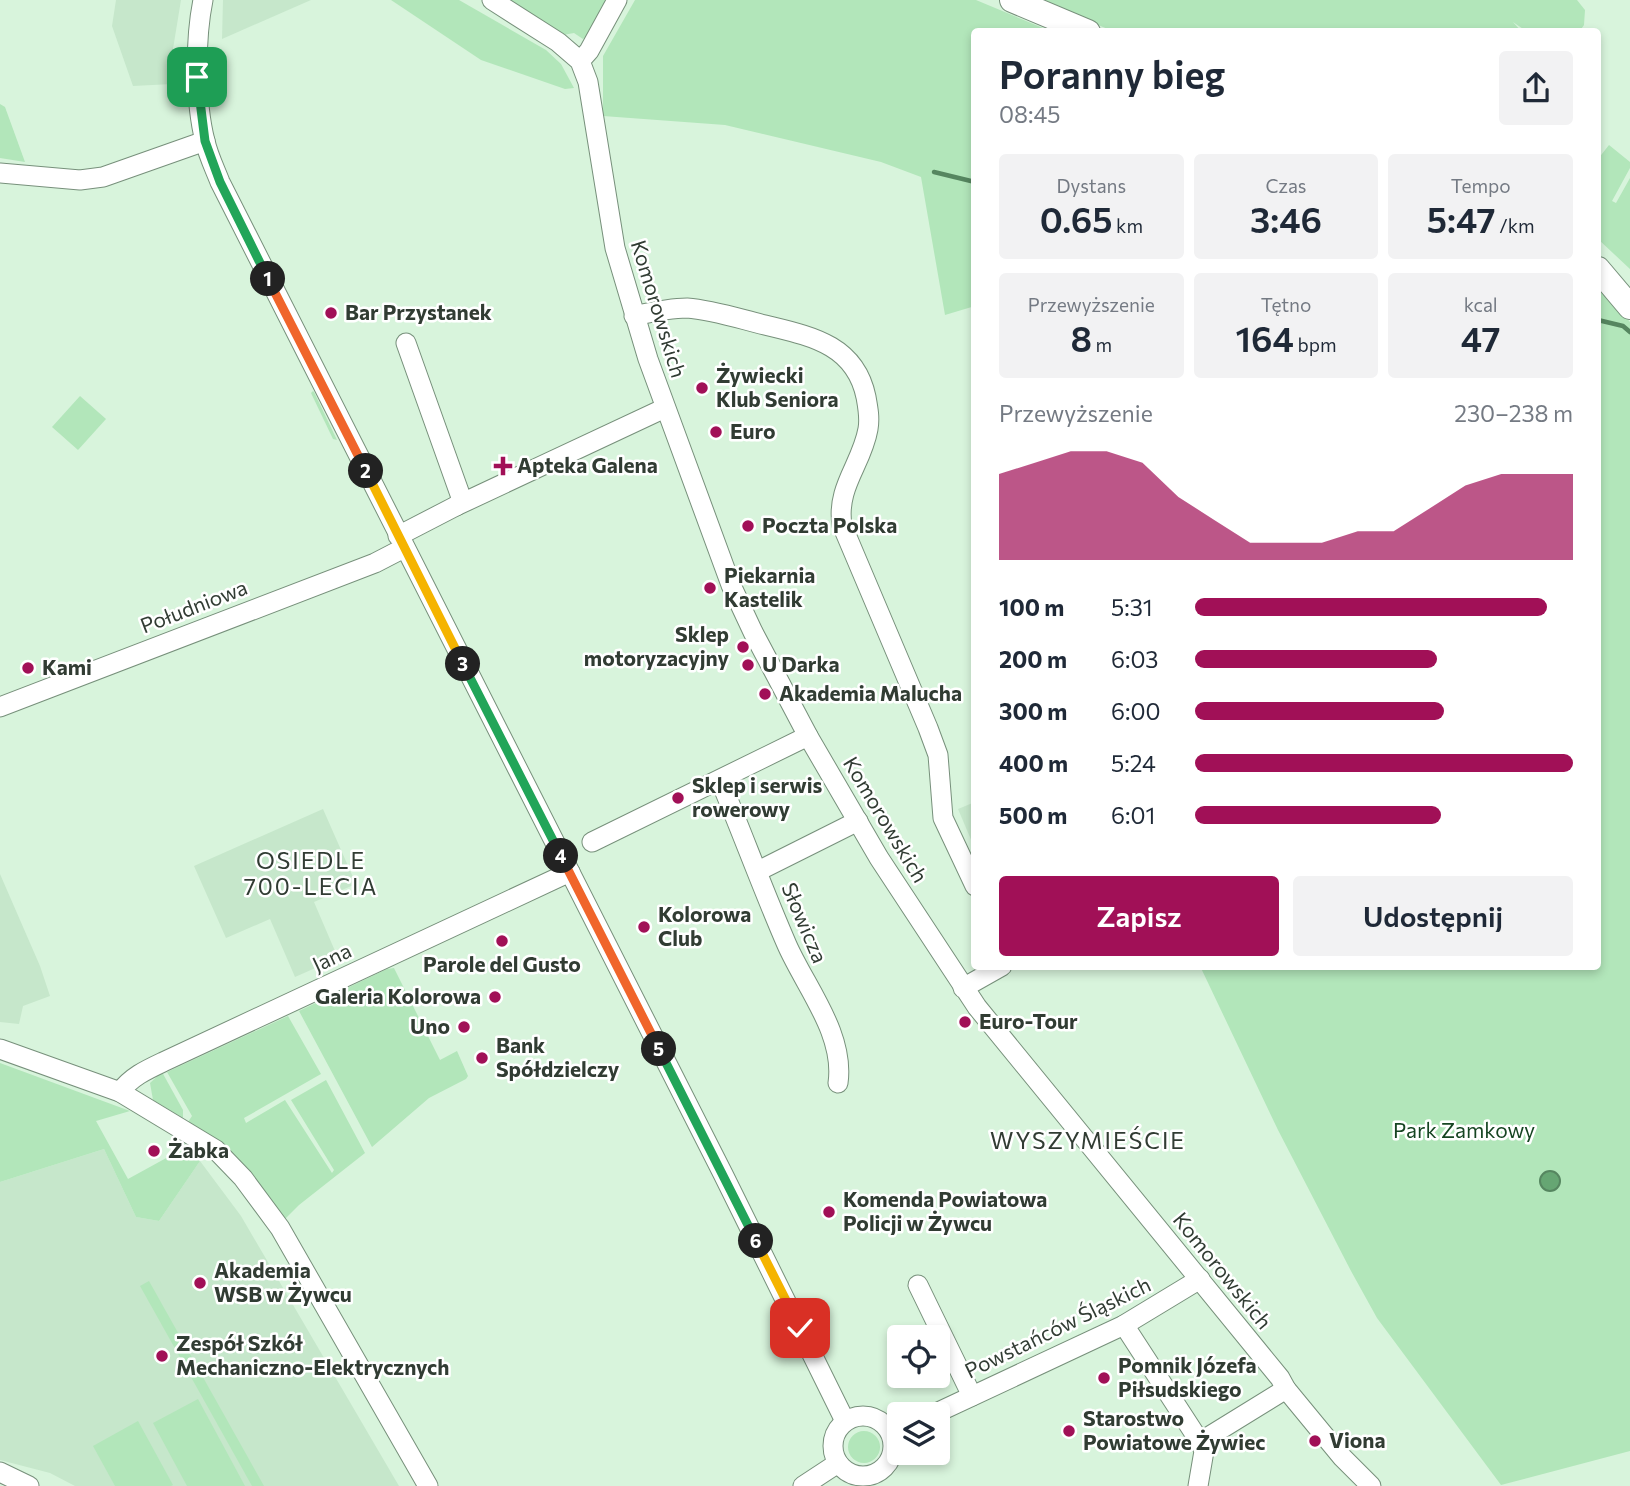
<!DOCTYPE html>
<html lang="pl">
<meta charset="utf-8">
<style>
body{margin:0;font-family:Commissioner,sans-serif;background:#f2f2f3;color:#1f2937;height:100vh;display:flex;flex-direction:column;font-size:26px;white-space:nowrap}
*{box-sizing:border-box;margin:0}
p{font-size:23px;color:#747a83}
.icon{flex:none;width:38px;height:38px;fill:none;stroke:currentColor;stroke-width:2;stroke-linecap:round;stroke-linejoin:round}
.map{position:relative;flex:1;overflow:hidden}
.drawer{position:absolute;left:971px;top:28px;width:630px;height:942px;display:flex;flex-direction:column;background:#fff;border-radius:7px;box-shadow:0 4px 10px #0003}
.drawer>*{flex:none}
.fabs{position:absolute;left:887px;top:1325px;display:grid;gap:14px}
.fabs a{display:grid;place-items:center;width:63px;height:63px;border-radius:7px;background:#fff;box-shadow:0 4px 10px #0003;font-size:35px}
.pin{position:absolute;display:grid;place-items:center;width:60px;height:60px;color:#fff;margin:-30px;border-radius:14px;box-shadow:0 4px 10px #0006}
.km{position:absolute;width:35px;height:35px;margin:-18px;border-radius:50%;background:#222;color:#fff;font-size:19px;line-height:35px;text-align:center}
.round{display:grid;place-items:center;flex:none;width:74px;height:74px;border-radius:7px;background:#f2f2f3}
.head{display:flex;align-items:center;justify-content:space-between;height:119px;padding:0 28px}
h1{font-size:38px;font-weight:600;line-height:52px}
.figures{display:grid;grid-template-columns:repeat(3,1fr);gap:10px;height:119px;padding:7px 28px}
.figures div{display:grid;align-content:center;border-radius:7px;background:#f2f2f3;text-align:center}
.figures b{font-size:35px;font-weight:600}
.figures small{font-size:19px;font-weight:400}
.figures p{font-size:19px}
.chart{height:196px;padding:14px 28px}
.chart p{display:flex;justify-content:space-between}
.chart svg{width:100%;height:126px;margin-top:7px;fill:#a11057;opacity:.7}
.button{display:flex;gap:14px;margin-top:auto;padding:14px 28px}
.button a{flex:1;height:80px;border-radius:7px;background:#a11057;color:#fff;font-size:28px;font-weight:600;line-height:80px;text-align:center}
.button a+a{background:#f2f2f3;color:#1f2937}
ul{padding:0 28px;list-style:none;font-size:23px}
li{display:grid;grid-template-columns:112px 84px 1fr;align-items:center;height:52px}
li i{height:18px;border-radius:9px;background:#a11057}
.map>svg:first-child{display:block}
</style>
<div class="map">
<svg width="1630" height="1486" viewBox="0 0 1630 1486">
<rect width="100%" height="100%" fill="#d8f4dc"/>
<g fill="#c6e7cb">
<polygon points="116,0 181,0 172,55 172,84 133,86 112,26"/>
<polygon points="223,0 311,0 222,39"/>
<polygon points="975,802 975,849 958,809"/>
<polygon points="323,809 356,884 314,902 338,958 295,977 270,919 226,938 194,866"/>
<polygon points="0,874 40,966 50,996 23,1006 19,1024 0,1022"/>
<polygon points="104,1149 136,1217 159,1221 200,1161 241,1216 399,1486 75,1486 50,1473 0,1460 0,1182"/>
</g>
<g fill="#b2e6ba">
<polygon points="391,0 459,0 546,50 561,64 574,88 565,89 481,60"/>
<polygon points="506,0 606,0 590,34 583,39 574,33 563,35"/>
<polygon points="635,0 976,0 1050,31 975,32 975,306 945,315 921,177 881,162 725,125 603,116 603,56"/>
<polygon points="1038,0 1577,0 1585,10 1584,25 1579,32 1526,31 1513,22 1521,31 1115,32"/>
<polygon points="0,104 5,107 25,162 0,158"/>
<polygon points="1609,145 1630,162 1630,168 1612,201 1616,203 1630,178 1630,269 1598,239 1598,159"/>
<polygon points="1598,285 1630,322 1630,1451 1501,1485 1377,1318 1351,1271 1278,1130 1200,966 1598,966"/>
<polygon points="313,391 314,392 337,440 333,439 311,393"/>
<polygon points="80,396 106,419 78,450 52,427"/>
<polygon points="394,968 440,1060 457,1051 468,1076 466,1079 429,1098 372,1147 299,1011 387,969"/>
<polygon points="288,1016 321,1074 244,1118 246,1123 285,1100 332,1173 334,1170 291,1100 326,1080 365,1153 299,1205 283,1221 188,1122 192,1116 167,1072"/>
<polygon points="0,1063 130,1111 96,1121 128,1179 179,1151 200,1161 159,1221 136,1217 104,1149 0,1182"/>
<polygon points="162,1072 183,1110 183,1118 153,1100 150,1083"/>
<polygon points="149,1281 264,1486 252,1486 140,1286"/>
<polygon points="198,1399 245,1486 187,1486 153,1423"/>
<polygon points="138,1421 173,1485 171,1486 115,1486 93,1446"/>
<circle cx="864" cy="1447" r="16"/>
</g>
<circle fill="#66a673" stroke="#568660" stroke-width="2" cx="1550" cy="1181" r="10"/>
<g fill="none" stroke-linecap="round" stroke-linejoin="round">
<g stroke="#568660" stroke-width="4.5">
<polyline points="934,172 975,182"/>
<polyline points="1598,320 1623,326 1630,332"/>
</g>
<g stroke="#77907b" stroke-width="21">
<g id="minor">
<path d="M 203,0 C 195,39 195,102 205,141 C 208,155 215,169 220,182 L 723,1174 L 845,1421"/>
<polyline points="492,0 558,42 580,61 588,82 615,248 648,359 731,585 753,632 808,736 879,858 977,1007 1280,1378 1286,1389 1342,1457 1371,1486"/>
<polyline points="580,61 589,51 617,0"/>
<polyline points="0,173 80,180 103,177 205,141"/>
<path d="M 634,316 C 652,312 669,308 687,308 C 713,310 740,319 765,325 C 810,336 855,344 866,397 C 868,408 870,418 868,429 C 862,464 836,487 842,525 L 928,728 L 938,755 L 943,818 L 975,886"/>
<polyline points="456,506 665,408"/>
<polyline points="398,536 456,506 462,500 406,343"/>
<polyline points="0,707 375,563 404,548"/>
<path d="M 720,780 C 743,835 763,890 787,945 C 806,988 845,1034 838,1083"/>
<polyline points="592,842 808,736"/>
<polyline points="758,871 858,821"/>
<polyline points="963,988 1002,966"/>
<polyline points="0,1049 120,1092 216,1150 243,1178 280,1228 428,1486"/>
<path d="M 120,1092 C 131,1077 146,1070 163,1062 L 570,872"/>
<polyline points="918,1285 972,1396"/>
<polyline points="1124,1325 1200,1442 1204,1451 1198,1486"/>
<polyline points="934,1414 1124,1325 1200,1279"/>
<circle cx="863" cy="1446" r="30"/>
<polyline points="1200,1442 1286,1389"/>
<polyline points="0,1472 29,1486"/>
<polyline points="803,1486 838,1463"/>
</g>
</g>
<g stroke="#77907b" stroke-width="26">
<g id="major">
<polyline points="1012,0 1088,32"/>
<polyline points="1598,269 1630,307"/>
</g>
</g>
<use href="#minor" stroke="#fff" stroke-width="19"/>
<use href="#major" stroke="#fff" stroke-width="24"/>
</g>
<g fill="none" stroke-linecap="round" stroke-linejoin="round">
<g stroke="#fff" stroke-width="14">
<polyline id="split-1" points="197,77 205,141 220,182 268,279"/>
</g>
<g stroke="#fff" stroke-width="14">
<polyline id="split-2" points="268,279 366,471"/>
</g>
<g stroke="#fff" stroke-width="14">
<polyline id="split-3" points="366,471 463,664"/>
</g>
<g stroke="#fff" stroke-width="14">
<polyline id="split-4" points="463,664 561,856"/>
</g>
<g stroke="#fff" stroke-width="14">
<polyline id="split-5" points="561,856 659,1049"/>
</g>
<g stroke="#fff" stroke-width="14">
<polyline id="split-6" points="659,1049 756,1241"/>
</g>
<g stroke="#fff" stroke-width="14">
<polyline id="split-7" points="756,1241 800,1328"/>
</g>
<use href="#split-1" stroke="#22a559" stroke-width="9"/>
<use href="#split-2" stroke="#f0652b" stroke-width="9"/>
<use href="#split-3" stroke="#f5b400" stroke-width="9"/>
<use href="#split-4" stroke="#22a559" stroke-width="9"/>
<use href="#split-5" stroke="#f0652b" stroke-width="9"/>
<use href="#split-6" stroke="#22a559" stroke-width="9"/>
<use href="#split-7" stroke="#f5b400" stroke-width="9"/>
</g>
<g fill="#a11057" stroke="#fff" stroke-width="2.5">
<circle cx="331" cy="313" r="7"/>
<circle cx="702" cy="388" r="7"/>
<circle cx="716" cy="432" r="7"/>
<path d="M499.5 455.5h7v7h7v7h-7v7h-7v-7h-7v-7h7z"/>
<circle cx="748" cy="526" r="7"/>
<circle cx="710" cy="588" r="7"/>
<circle cx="743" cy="647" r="7"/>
<circle cx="748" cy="665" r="7"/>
<circle cx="28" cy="668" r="7"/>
<circle cx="765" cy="694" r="7"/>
<circle cx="678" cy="798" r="7"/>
<circle cx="644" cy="927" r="7"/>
<circle cx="502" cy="941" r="7"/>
<circle cx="495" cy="997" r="7"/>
<circle cx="965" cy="1022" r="7"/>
<circle cx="464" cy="1027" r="7"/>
<circle cx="482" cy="1058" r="7"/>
<circle cx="154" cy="1151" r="7"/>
<circle cx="829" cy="1212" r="7"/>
<circle cx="200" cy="1283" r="7"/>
<circle cx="162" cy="1356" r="7"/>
<circle cx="1104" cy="1378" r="7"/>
<circle cx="1069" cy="1431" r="7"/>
<circle cx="1315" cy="1441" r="7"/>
</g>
<g text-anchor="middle" stroke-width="5" stroke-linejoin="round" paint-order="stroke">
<g font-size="21" fill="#313c33" stroke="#fff">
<text transform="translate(658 309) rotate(73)" y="7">Komorowskich</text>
<text transform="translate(194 607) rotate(-21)" y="7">Południowa</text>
<text transform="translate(885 820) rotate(59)" y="7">Komorowskich</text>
<text transform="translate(804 923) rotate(67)" y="7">Słowicza</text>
<text transform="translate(332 958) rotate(-25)" y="7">Jana</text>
<text transform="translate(1222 1271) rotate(51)" y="7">Komorowskich</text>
<text transform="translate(1058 1328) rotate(-26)" y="7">Powstańców Śląskich</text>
</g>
<g font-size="21" font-weight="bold" fill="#313c33" stroke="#fff" text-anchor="start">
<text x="345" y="320">Bar Przystanek</text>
<text x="716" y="383">Żywiecki<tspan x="716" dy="24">Klub Seniora</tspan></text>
<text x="730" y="439">Euro</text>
<text x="517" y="473">Apteka Galena</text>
<text x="762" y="533">Poczta Polska</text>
<text x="724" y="583">Piekarnia<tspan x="724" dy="24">Kastelik</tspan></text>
<text x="729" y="642" text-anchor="end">Sklep<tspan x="729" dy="24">motoryzacyjny</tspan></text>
<text x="762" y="672">U Darka</text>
<text x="42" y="675">Kami</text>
<text x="779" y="701">Akademia Malucha</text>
<text x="692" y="793">Sklep i serwis<tspan x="692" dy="24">rowerowy</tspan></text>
<text x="658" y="922">Kolorowa<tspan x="658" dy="24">Club</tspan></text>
<text x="502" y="972" text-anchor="middle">Parole del Gusto</text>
<text x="481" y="1004" text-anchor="end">Galeria Kolorowa</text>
<text x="979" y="1029">Euro-Tour</text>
<text x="450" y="1034" text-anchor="end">Uno</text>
<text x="496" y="1053">Bank<tspan x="496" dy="24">Spółdzielczy</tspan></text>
<text x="168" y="1158">Żabka</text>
<text x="843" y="1207">Komenda Powiatowa<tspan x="843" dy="24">Policji w Żywcu</tspan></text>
<text x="214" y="1278">Akademia<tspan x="214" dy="24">WSB w Żywcu</tspan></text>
<text x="176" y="1351">Zespół Szkół<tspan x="176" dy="24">Mechaniczno-Elektrycznych</tspan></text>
<text x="1118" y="1373">Pomnik Józefa<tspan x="1118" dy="24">Piłsudskiego</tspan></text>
<text x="1083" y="1426">Starostwo<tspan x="1083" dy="24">Powiatowe Żywiec</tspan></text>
<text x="1329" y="1448">Viona</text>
</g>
<g font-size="21" fill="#164522" stroke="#fff">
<text x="1464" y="1138">Park Zamkowy</text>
</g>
<g font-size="23" letter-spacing="2" fill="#313c33" stroke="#fff">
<text x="311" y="869">OSIEDLE<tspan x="311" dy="26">700-LECIA</tspan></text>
<text x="1088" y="1149">WYSZYMIEŚCIE</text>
</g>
</g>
</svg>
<div class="fabs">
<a><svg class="icon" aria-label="locate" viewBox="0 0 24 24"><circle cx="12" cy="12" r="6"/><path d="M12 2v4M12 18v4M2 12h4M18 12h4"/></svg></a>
<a><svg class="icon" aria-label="layers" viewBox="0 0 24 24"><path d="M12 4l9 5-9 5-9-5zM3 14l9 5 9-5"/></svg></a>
</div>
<div class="pin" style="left:197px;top:77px;background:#1e9e55"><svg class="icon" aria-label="arrive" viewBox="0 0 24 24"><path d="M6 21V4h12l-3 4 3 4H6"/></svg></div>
<div class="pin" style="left:800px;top:1328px;background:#d93025"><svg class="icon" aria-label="check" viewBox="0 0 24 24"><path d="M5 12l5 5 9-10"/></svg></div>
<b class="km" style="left:268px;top:279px">1</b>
<b class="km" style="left:366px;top:471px">2</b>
<b class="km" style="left:463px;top:664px">3</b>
<b class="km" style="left:561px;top:856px">4</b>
<b class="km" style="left:659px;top:1049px">5</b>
<b class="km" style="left:756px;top:1241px">6</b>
<section class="drawer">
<div class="head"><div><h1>Poranny bieg</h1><p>08:45</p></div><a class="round"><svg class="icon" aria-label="share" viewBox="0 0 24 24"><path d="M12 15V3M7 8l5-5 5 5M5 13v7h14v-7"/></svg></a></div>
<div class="figures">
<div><p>Dystans</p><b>0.65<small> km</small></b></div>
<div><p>Czas</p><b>3:46</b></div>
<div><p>Tempo</p><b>5:47<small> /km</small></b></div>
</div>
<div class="figures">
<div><p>Przewyższenie</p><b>8<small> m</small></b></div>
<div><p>Tętno</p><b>164<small> bpm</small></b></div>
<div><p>kcal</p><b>47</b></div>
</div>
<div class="chart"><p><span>Przewyższenie</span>230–238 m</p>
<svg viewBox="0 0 160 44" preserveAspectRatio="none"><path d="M0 44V14L10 10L20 6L30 6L40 10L50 22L60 30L70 38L80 38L90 38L100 34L110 34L120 26L130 18L140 14L150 14L160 14V44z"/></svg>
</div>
<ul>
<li><b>100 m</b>5:31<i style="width:93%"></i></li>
<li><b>200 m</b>6:03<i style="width:64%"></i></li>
<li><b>300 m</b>6:00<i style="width:66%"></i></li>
<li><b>400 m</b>5:24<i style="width:100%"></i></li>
<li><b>500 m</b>6:01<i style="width:65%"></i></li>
</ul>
<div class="button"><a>Zapisz</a><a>Udostępnij</a></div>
</section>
</div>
